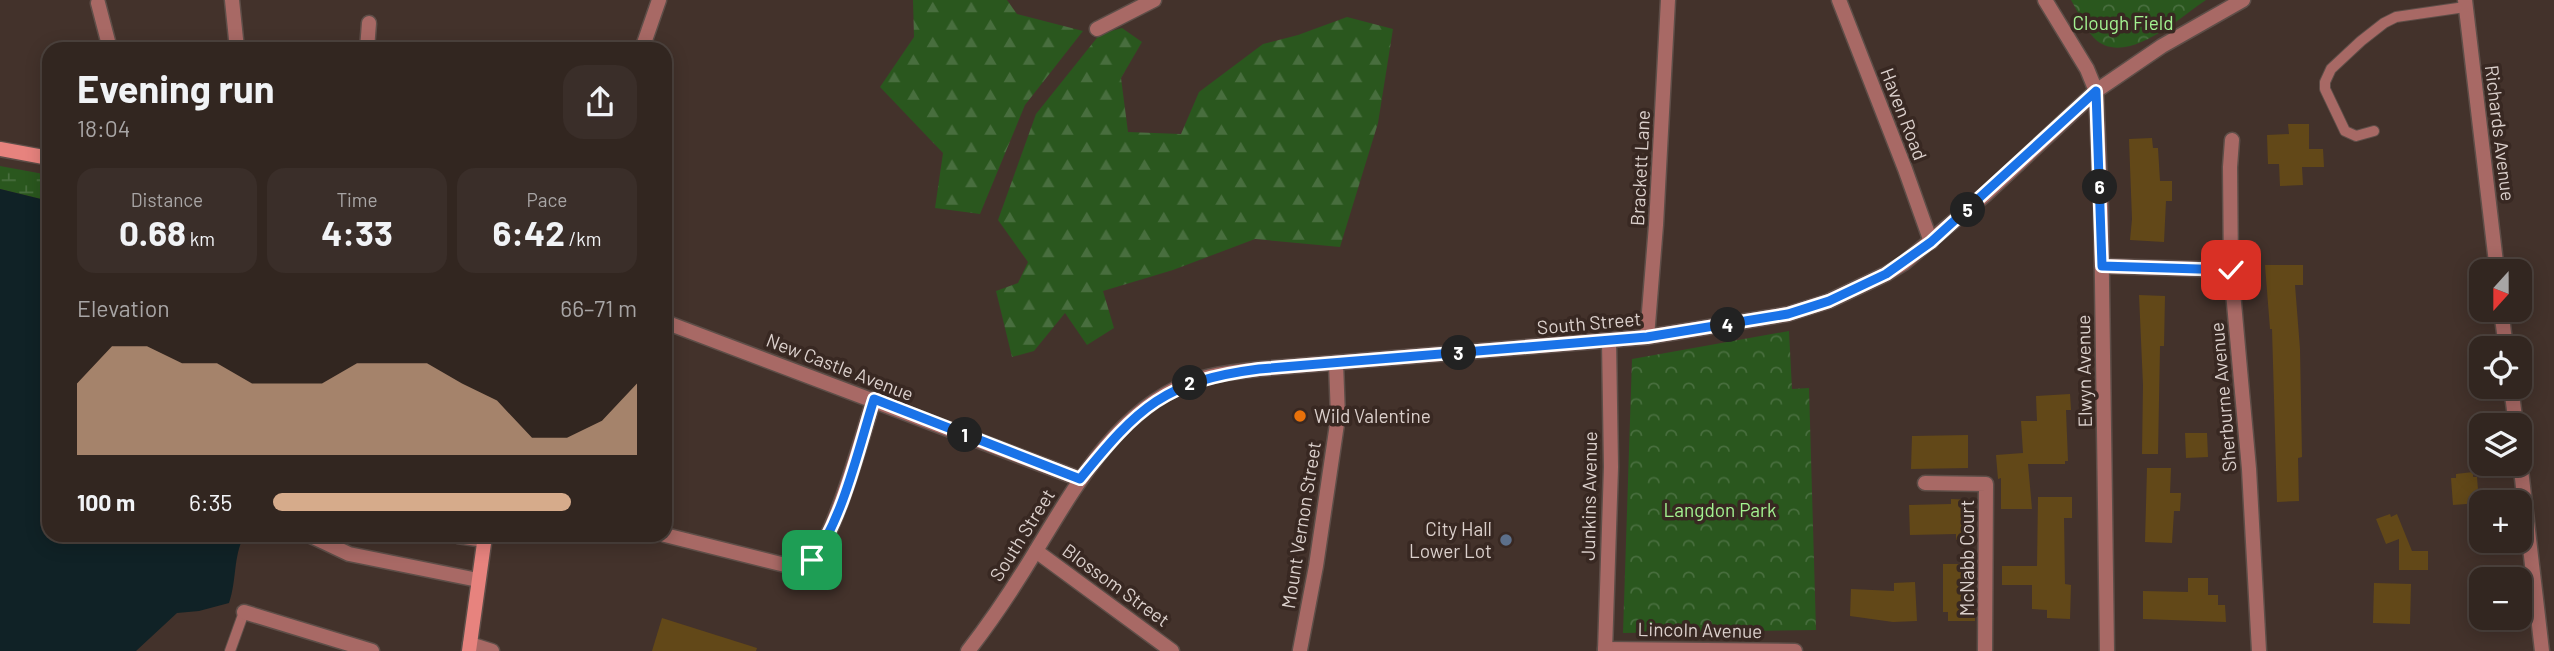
<!DOCTYPE html>
<meta charset="utf-8">
<style>
body{margin:0;font-family:Barlow,sans-serif;background:#3a2e29;color:#f1f3f6;height:100vh;display:flex;flex-direction:column;font-size:26px;white-space:nowrap}
*{box-sizing:border-box;margin:0}
p{font-size:23px;color:#a8a5a5}
.icon{flex:none;width:38px;height:38px;fill:none;stroke:currentColor;stroke-width:2;stroke-linecap:round;stroke-linejoin:round}
.map{position:relative;flex:1;overflow:hidden}
.sheet{position:absolute;left:42px;top:42px;width:630px;height:500px;display:flex;flex-direction:column;background:#322620;border-radius:21px;box-shadow:0 4px 18px #0003,0 0 0 2px #4d433e}
.sheet>*{flex:none}
.needle{width:46px;rotate:201deg}
.tools{position:absolute;left:2469px;top:259px;display:grid;gap:14px}
.tools a{display:grid;place-items:center;width:63px;height:63px;border-radius:14px;background:#322620;box-shadow:0 4px 18px #0003,0 0 0 2px #4d433e;font-size:35px}
.pin{position:absolute;display:grid;place-items:center;width:60px;height:60px;color:#fff;margin:-30px;border-radius:14px;box-shadow:0 4px 10px #0006}
.km{position:absolute;width:35px;height:35px;margin:-18px;border-radius:50%;background:#222;color:#fff;font-size:19px;line-height:35px;text-align:center}
.round{display:grid;place-items:center;flex:none;width:74px;height:74px;border-radius:21px;background:#3a2e29}
.overview{display:flex;align-items:center;justify-content:space-between;height:119px;padding:0 35px}
h1{font-size:38px;font-weight:700;line-height:52px}
.metrics{display:grid;grid-template-columns:repeat(3,1fr);gap:10px;height:119px;padding:7px 35px}
.metrics div{display:grid;align-content:center;border-radius:18px;background:#3a2e29;text-align:center}
.metrics b{font-size:35px;font-weight:700}
.metrics small{font-size:19px;font-weight:400}
.metrics p{font-size:19px}
.chart{height:196px;padding:14px 35px}
.chart p{display:flex;justify-content:space-between}
.chart svg{width:100%;height:126px;margin-top:7px;fill:#d6ab8b;opacity:.7}
ul{padding:0 35px;list-style:none;font-size:23px}
li{display:grid;grid-template-columns:112px 84px 1fr;align-items:center;height:52px}
li i{height:18px;border-radius:9px;background:#d6ab8b}
.map>svg:first-child{display:block}
</style>
<div class="map">
<svg width="2554" height="651" viewBox="0 0 2554 651">
<defs>
<pattern id="forest-firs" width="22" height="20" patternUnits="userSpaceOnUse" patternTransform="scale(1.75)"><rect width="22" height="20" fill="#2a571e"/><path d="M5 1l3.5 6h-7zM16 11l3.5 6h-7z" fill="#486e3e"/></pattern>
<pattern id="wetland-marsh" width="20" height="14" patternUnits="userSpaceOnUse" patternTransform="scale(1.75)"><rect width="20" height="14" fill="#2a571e"/><path d="M1 5h8M5 5V1M11 12h8M15 12V8" fill="none" stroke="#486e3e"/></pattern>
<pattern id="park-crowns" width="20" height="18" patternUnits="userSpaceOnUse" patternTransform="scale(1.75)"><rect width="20" height="18" fill="#2a571e"/><path d="M2 6a3 3 0 1 1 6 0M12 15a3 3 0 1 1 6 0" fill="none" stroke="#486e3e"/></pattern>
</defs>
<rect width="100%" height="100%" fill="#43322b"/>
<g fill="url(#forest-firs)">
<polygon points="913,0 1007,0 1017,14 1083,31 1025,105 980,214 935,208 943,153 880,87 914,37"/>
<polygon points="1347,17 1393,29 1378,123 1340,247 1255,239 1173,270 1103,291 1114,328 1087,345 1065,313 1034,351 1012,357 996,291 1018,283 1028,262 998,220 1036,114 1100,34 1122,28 1142,42 1121,78 1128,132 1181,134 1199,92 1263,44 1298,35"/>
</g>
<polygon fill="url(#wetland-marsh)" points="0,166 49,175 49,201 0,189"/>
<g fill="url(#park-crowns)">
<path d="M 2071,0 L 2206,0 C 2180,17 2125,69 2094,38 C 2085,28 2078,12 2071,0 Z"/>
<polygon points="1789,331 1792,389 1809,388 1816,630 1623,633 1632,359"/>
</g>
<path fill="#102226" d="M 0,189 L 49,201 L 49,536 L 244,536 C 233,557 237,580 229,603 L 199,611 L 177,613 L 136,651 L 0,651 Z"/>
<g fill="#624818">
<polygon points="2288,124 2309,124 2309,149 2323,149 2324,167 2302,167 2303,185 2280,186 2279,164 2268,164 2267,135 2289,134"/>
<polygon points="2152,138 2153,148 2158,148 2160,181 2172,181 2172,201 2166,201 2164,242 2130,240 2132,219 2129,139"/>
<polygon points="2265,265 2303,265 2303,285 2295,285 2300,349 2302,457 2298,458 2299,501 2277,502 2272,329 2270,329"/>
<polygon points="2139,295 2165,296 2164,346 2160,346 2158,454 2142,454 2143,385"/>
<polygon points="2070,394 2071,410 2066,410 2068,461 2065,461 2065,464 2028,464 2032,509 2001,509 2001,478 1998,479 1996,455 2023,453 2021,421 2037,421 2036,396"/>
<polygon points="2185,433 2207,433 2208,457 2186,458"/>
<polygon points="1968,435 1968,468 1911,469 1912,436"/>
<polygon points="2147,468 2171,468 2170,493 2181,493 2180,511 2174,511 2172,543 2145,542"/>
<polygon points="2473,472 2473,477 2477,477 2479,503 2453,505 2451,478 2456,478 2456,474"/>
<polygon points="2038,497 2072,497 2072,518 2064,518 2065,584 2071,585 2070,619 2047,618 2047,610 2032,609 2032,585 2002,585 2002,566 2037,566"/>
<polygon points="1951,499 1972,500 1971,540 1956,540 1956,534 1910,535 1909,505 1951,504"/>
<polygon points="2390,514 2391,517 2397,514 2412,551 2428,551 2428,570 2399,570 2399,539 2386,544 2376,519"/>
<polygon points="1943,564 1965,564 1965,584 1974,584 1975,621 1948,621 1948,612 1943,612"/>
<polygon points="2188,578 2208,578 2208,595 2218,595 2218,605 2225,605 2226,622 2143,619 2143,591 2188,592"/>
<polygon points="1915,582 1917,621 1893,622 1850,616 1851,589 1894,591 1894,583"/>
<polygon points="2374,583 2411,584 2410,624 2373,623"/>
<polygon points="662,618 757,648 756,651 652,651"/>
</g>
<g fill="none" stroke-linecap="round" stroke-linejoin="round">
<g stroke="#5e4e48" stroke-width="12">
<g id="service">
<polyline points="2374,131 2356,136 2345,131 2325,89 2325,82 2331,69 2361,41 2384,23 2396,17 2465,7"/>
<polyline points="230,651 244,612"/>
</g>
</g>
<g stroke="#5e4e48" stroke-width="17">
<g id="minor">
<polyline points="232,0 237,49"/>
<polyline points="1839,0 1905,169 1931,242"/>
<polyline points="2045,0 2087,69 2096,91 2101,208 2107,651"/>
<polyline points="2465,0 2497,271"/>
<polyline points="98,3 110,49"/>
<polyline points="1097,29 1154,0"/>
<polyline points="367,49 369,23"/>
<polyline points="642,49 659,0"/>
<polyline points="2102,266 2231,270 2249,469 2259,651"/>
<polyline points="2231,270 2230,167 2232,140"/>
<polyline points="2501,310 2506,348"/>
<polyline points="665,322 1080,479"/>
<polyline points="1647,337 1656,225 1668,0"/>
<polyline points="2511,387 2516,425"/>
<polyline points="2520,461 2542,651"/>
<polyline points="1925,483 1986,484 1985,651"/>
<path d="M 665,535 L 785,565 C 794,565 804,566 811,560 C 833,544 864,430 874,399"/>
<polyline points="311,536 349,554 478,580"/>
<polyline points="458,536 484,540"/>
<polyline points="1036,551 1172,651"/>
<polyline points="244,612 372,651"/>
<polyline points="470,644 492,651"/>
<polyline points="1605,649 1795,651"/>
<polyline points="1300,650 1316,566 1338,417 1336,363"/>
<polyline points="1605,651 1611,467 1609,341"/>
</g>
</g>
<g stroke="#5e4e48" stroke-width="17">
<path id="tertiary" d="M 968,651 C 993,619 1016,584 1037,549 C 1075,487 1116,413 1186,384 C 1209,374 1234,372 1259,369 L 1647,337 L 1788,314 L 1829,301 L 1886,274 L 1904,263 L 1985,195 L 2096,91 L 2162,46 L 2243,0"/>
</g>
<g stroke="#5e4e48" stroke-width="17">
<g id="secondary">
<polyline points="0,149 49,158"/>
<polyline points="469,651 485,536"/>
</g>
</g>
<use href="#service" stroke="#a86965" stroke-width="10"/>
<use href="#minor" stroke="#a86965" stroke-width="14"/>
<use href="#tertiary" stroke="#a86965" stroke-width="14"/>
<use href="#secondary" stroke="#e7837e" stroke-width="14"/>
</g>
<g fill="none" stroke-linecap="round" stroke-linejoin="round">
<g stroke="#fff" stroke-width="14">
<path id="route" d="M 812,560 C 842,522 859,447 874,399 L 1080,479 C 1138,407 1165,381 1259,369 L 1647,337 L 1788,314 L 1829,301 L 1886,274 L 1931,242 L 2096,91 L 2102,266 L 2231,270"/>
</g>
<use href="#route" stroke="#1a73e8" stroke-width="9"/>
</g>
<circle fill="#e8710a" stroke="#382822" stroke-width="2.5" cx="1300" cy="416" r="7"/>
<circle fill="#5c6f8a" stroke="#382822" stroke-width="2.5" cx="1506" cy="540" r="7"/>
<g text-anchor="middle" stroke-width="7" stroke-linejoin="round" paint-order="stroke">
<g font-size="19" fill="#a3f290" stroke="#382822">
<text x="2123" y="30">Clough Field</text>
<text x="1720" y="517">Langdon Park</text>
</g>
<g font-size="19" fill="#dbd0cc" stroke="#382822">
<text transform="translate(1904 114) rotate(69)" y="7">Haven Road</text>
<text transform="translate(2500 133) rotate(83)" y="7">Richards Avenue</text>
<text transform="translate(1640 168) rotate(-87)" y="7">Brackett Lane</text>
<text transform="translate(1589 323) rotate(-5)" y="7">South Street</text>
<text transform="translate(840 367) rotate(21)" y="7">New Castle Avenue</text>
<text transform="translate(2084 371) rotate(-91)" y="7">Elwyn Avenue</text>
<text transform="translate(2223 397) rotate(-95)" y="7">Sherburne Avenue</text>
<text transform="translate(1589 496) rotate(-89)" y="7">Junkins Avenue</text>
<text transform="translate(1301 525) rotate(-81)" y="7">Mount Vernon Street</text>
<text transform="translate(1022 535) rotate(-58)" y="7">South Street</text>
<text transform="translate(1967 558) rotate(-90)" y="7">McNabb Court</text>
<text transform="translate(1116 585) rotate(36)" y="7">Blossom Street</text>
<text transform="translate(1700 630) rotate(1)" y="7">Lincoln Avenue</text>
</g>
<g font-size="19" fill="#dbd0cc" stroke="#382822" text-anchor="start">
<text x="1314" y="423">Wild Valentine</text>
<text x="1492" y="536" text-anchor="end">City Hall<tspan x="1492" dy="22">Lower Lot</tspan></text>
</g>
</g>
</svg>
<div class="tools">
<a><svg class="needle" viewBox="-14 -14 28 28"><path d="M0-13l5 13h-10z" fill="#e53935"/><path d="M0 13l5-13h-10z" fill="#a8a5a5"/></svg></a>
<a><svg class="icon" aria-label="locate" viewBox="0 0 24 24"><circle cx="12" cy="12" r="6"/><path d="M12 2v4M12 18v4M2 12h4M18 12h4"/></svg></a>
<a><svg class="icon" aria-label="layers" viewBox="0 0 24 24"><path d="M12 4l9 5-9 5-9-5zM3 14l9 5 9-5"/></svg></a>
<a>+</a>
<a>−</a>
</div>
<div class="pin" style="left:812px;top:560px;background:#1e9e55"><svg class="icon" aria-label="arrive" viewBox="0 0 24 24"><path d="M6 21V4h12l-3 4 3 4H6"/></svg></div>
<div class="pin" style="left:2231px;top:270px;background:#d93025"><svg class="icon" aria-label="check" viewBox="0 0 24 24"><path d="M5 12l5 5 9-10"/></svg></div>
<b class="km" style="left:965px;top:435px">1</b>
<b class="km" style="left:1190px;top:383px">2</b>
<b class="km" style="left:1459px;top:353px">3</b>
<b class="km" style="left:1728px;top:325px">4</b>
<b class="km" style="left:1968px;top:210px">5</b>
<b class="km" style="left:2100px;top:187px">6</b>
<section class="sheet">
<div class="overview"><div><h1>Evening run</h1><p>18:04</p></div><a class="round"><svg class="icon" aria-label="share" viewBox="0 0 24 24"><path d="M12 15V3M7 8l5-5 5 5M5 13v7h14v-7"/></svg></a></div>
<div class="metrics">
<div><p>Distance</p><b>0.68<small> km</small></b></div>
<div><p>Time</p><b>4:33</b></div>
<div><p>Pace</p><b>6:42<small> /km</small></b></div>
</div>
<div class="chart"><p><span>Elevation</span>66–71 m</p>
<svg viewBox="0 0 160 44" preserveAspectRatio="none"><path d="M0 44V19L10 6L20 6L30 12L40 12L50 19L60 19L70 19L80 12L90 12L100 12L110 19L120 25L130 38L140 38L150 32L160 19V44z"/></svg>
</div>
<ul>
<li><b>100 m</b>6:35<i style="width:82%"></i></li>
</ul>
</section>
</div>
